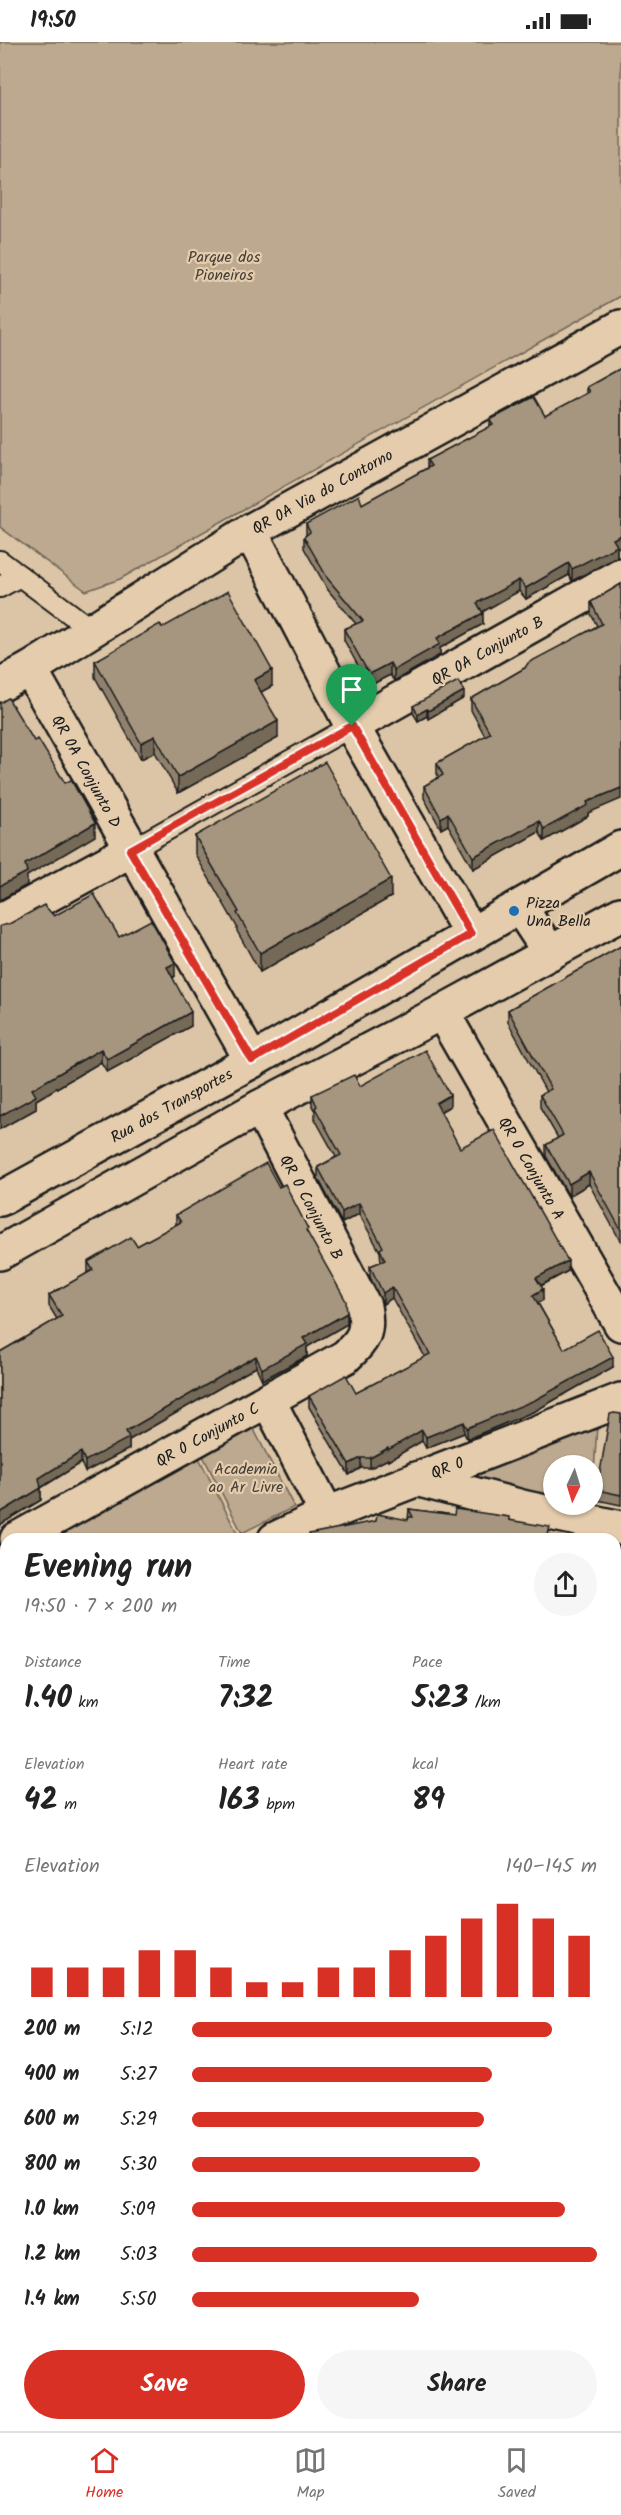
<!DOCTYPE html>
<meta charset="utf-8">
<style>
body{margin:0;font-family:Kalam,sans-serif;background:#f6f6f6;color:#222;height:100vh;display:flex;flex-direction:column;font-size:22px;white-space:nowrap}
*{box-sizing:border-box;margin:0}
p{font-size:20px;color:#767676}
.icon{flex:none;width:33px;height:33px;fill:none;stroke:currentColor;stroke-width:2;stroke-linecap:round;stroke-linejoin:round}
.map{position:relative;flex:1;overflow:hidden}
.drawer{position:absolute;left:0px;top:1491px;width:621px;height:898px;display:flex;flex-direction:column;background:#fff;border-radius:18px 18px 0 0;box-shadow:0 2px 4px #0004}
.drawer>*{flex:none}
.needle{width:39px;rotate:184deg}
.controls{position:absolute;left:543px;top:1413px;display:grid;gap:12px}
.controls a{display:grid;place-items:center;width:60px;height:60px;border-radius:50%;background:#fff;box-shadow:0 2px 4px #0004;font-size:30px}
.pin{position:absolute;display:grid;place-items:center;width:51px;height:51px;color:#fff;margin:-62px -26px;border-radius:50% 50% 50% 0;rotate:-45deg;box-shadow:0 0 6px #0007}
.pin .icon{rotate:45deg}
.round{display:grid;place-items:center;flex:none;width:63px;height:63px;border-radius:32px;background:#f6f6f6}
.head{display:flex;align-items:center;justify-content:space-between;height:102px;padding:0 24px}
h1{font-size:33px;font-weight:800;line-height:45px}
.metrics{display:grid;grid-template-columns:repeat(3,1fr);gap:9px;height:102px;padding:6px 24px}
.metrics div{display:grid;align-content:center}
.metrics b{font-size:30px;font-weight:800}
.metrics small{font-size:16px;font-weight:400}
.metrics p{font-size:16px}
.chart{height:168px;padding:12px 24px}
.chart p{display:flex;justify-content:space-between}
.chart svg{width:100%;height:108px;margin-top:6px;stroke:#d93025;stroke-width:6}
.button{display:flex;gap:12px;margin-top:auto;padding:12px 24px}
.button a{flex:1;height:69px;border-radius:36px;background:#d93025;color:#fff;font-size:24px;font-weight:800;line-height:69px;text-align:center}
.button a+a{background:#f6f6f6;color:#222}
ul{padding:0 24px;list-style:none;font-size:20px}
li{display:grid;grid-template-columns:96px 72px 1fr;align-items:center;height:45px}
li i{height:15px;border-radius:8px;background:#d93025}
.status{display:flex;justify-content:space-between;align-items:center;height:42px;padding:0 30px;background:#fff;direction:ltr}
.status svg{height:16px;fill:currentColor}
.menu{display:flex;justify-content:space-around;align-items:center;height:84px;border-top:2px solid #e0e0e0;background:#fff;font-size:16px;color:#767676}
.menu a{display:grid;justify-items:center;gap:3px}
.menu .active{color:#d93025}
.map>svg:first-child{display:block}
</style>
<div class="status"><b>19:50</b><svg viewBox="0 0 49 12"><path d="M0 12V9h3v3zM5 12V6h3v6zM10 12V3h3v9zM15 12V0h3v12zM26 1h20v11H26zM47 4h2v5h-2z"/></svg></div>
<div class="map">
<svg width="621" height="2389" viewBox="0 0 621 2389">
<rect width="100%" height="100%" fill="#dcc5a6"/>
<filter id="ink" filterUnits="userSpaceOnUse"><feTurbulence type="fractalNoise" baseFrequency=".0167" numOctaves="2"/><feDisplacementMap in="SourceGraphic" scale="12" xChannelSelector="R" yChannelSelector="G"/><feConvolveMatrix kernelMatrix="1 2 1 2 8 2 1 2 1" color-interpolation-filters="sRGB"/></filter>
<g filter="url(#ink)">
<g fill="#bca98f" stroke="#6c6256" stroke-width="1.5">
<polygon points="0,0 621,0 621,254 120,537 86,549 0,485"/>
<polygon points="250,1380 294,1465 242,1491 199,1406"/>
<polygon points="597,1384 593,1445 592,1424 554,1424 553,1462 446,1436"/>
<polygon points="195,1408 238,1493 231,1497 41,1497"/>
<polygon points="6,1517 6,1609 0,1613 0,1520"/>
<polygon points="6,1816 6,2036 0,2039 0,1819"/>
</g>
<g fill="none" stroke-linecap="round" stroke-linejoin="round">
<g stroke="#1c1c1c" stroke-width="24">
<g id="lane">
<polyline points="0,519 92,588"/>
<polyline points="0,545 20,534"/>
<polyline points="131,808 352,684"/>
<polyline points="264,2384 268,2389"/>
</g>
</g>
<g stroke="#1c1c1c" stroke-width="38">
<g id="street">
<polyline points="250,489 352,684 471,892"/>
<polyline points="30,627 252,1019"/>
<polyline points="0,643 30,627 250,489 621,285"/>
<polyline points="352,684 621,533"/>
<polyline points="0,879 131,808"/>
<polyline points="442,970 621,1282"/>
<polyline points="268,1358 327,1472"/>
<polyline points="416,1437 526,1466 621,1486"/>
<path d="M 17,1497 L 345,1315 C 364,1298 369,1290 364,1264 L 260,1065"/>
<polyline points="275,1497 327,1472 621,1358"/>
<polyline points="0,1630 6,1627"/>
<polyline points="615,1693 621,1694"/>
<polyline points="615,1894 621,1895"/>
<polyline points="615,2096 621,2097"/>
<polyline points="615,2300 621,2301"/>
</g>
</g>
<g stroke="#1c1c1c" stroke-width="38">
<g id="secondary">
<polyline points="520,865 550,911"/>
<polyline points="0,1157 252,1019 621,806"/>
<polyline points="0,1211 260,1065 442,970 621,872"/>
</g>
</g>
<use href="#lane" stroke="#e4ccac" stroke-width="20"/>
<use href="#street" stroke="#e4ccac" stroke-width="33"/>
<use href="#secondary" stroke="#e4ccac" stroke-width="33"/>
</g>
<g fill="#8f816d" stroke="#1c1c1c" stroke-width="1.5">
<polygon points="621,326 621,504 617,506 617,515 572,539 569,533 526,557 519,549 482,570 483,582 440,606 440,613 394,639 390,633 369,644 344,598 344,587 356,582 328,548 304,506 304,495 306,494 306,482 362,462 427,426 427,418 490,385 490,378 545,374 587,352 587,345"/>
<polygon points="621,542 588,774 544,799 539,790 473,827 448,783 441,787 424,756 424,744 439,735 437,732 437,721 485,694 471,668 471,657 597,584 591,572 591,560"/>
<polygon points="162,586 272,644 261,650 278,696 178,751 155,710 141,717 95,635 95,619"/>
<polygon points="464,656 428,677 427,674 418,679 413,671 413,664"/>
<polygon points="195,794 391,855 260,930 237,889 237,885 195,812"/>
<polygon points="54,874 119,895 175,934 173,936 191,984 107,1030 101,1020 36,1058 36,1067 0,1087"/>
<polygon points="621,904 621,1200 589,1142 569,1154 546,1114 546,1103 558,1096 540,1065 540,1053 546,1050 508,980 508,968"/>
<polygon points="360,1044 450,1064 440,1070 460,1106 568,1229 541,1244 543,1258 538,1261 564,1307 613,1325 535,1369 467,1397 464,1391 426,1406 422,1399 388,1419 388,1417 370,1426 361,1426 349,1433 309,1365 309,1354 356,1351 425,1315 392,1256 383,1262 370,1235 370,1224 381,1220 380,1210 359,1172 342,1181 318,1136 318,1125 336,1115 315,1077 315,1069 312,1064 312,1053"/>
<polygon points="279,1145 308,1192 347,1282 307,1305 307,1314 262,1338 256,1325 129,1398 129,1407 85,1430 81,1421 41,1446 41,1458 1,1482 0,1485 0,1310 57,1277 49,1264 49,1253 88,1231 88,1220 137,1204 176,1183 176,1173"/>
<polygon points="621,1372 621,1463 597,1458 597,1448"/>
<polygon points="409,1467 454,1473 509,1478 550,1493 408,1478"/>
<polygon points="615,1505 621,1506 621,1676 615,1675"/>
<polygon points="615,1702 621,1702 621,1877 615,1876"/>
<polygon points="615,1903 621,1903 621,2079 615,2078"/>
<polygon points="615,2105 621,2105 621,2273 615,2272"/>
<polygon points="0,2218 6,2224 6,2384 131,2384 135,2389 7,2389 0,2380"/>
<polygon points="446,2384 615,2384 621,2389 446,2389"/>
</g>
<g fill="#746959" stroke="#1c1c1c" stroke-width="1.5">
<polygon points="621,493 621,504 617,506 617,515 572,539 572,527 613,497"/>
<polygon points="569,521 569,533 526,557 526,546"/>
<polygon points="519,538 519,549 477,573 477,561"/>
<polygon points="483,571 483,582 440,606 440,613 394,639 394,628 437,596"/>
<polygon points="390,621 390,633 369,644 369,632"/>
<polygon points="272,628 272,644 254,654 254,638"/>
<polygon points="464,649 464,656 428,677 428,669"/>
<polygon points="427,667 427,674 418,679 418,672"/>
<polygon points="278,679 278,696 178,751 178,735"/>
<polygon points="155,694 155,710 141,717 141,701"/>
<polygon points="621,746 621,757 588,771 588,774 544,799 544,787 587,760"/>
<polygon points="448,771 448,783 441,787 441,776"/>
<polygon points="539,779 539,790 473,827 473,815"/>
<polygon points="95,781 95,794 27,834 27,843 0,858 0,844 25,822"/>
<polygon points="391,837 391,855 260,930 260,911"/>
<polygon points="175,921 175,934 167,939 167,925"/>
<polygon points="191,970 191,984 107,1030 107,1017"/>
<polygon points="101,1007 101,1020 36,1058 36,1067 0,1087 0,1074 32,1047"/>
<polygon points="450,1053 450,1064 436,1072 436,1061"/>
<polygon points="589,1130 589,1142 569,1154 569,1142"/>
<polygon points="359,1161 359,1172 342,1181 342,1170"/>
<polygon points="568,1219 568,1229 536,1246 536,1236"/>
<polygon points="392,1245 392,1256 383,1262 383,1251"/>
<polygon points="543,1247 543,1258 533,1263 533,1253"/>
<polygon points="347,1271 347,1282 307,1305 307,1314 262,1338 262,1327 303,1296"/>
<polygon points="256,1314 256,1325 129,1398 129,1407 85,1430 85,1419 126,1389"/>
<polygon points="613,1315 613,1325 535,1369 467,1397 467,1386"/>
<polygon points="464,1380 464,1391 426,1406 426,1395"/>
<polygon points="422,1388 422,1399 388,1419 388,1417 370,1426 370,1416"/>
<polygon points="81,1410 81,1421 39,1447 39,1436"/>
<polygon points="361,1416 361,1426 349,1433 349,1422"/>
<polygon points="41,1446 41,1458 1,1482 0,1485 0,1471"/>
</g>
<g fill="#a6967f" stroke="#1c1c1c" stroke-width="1.5">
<polygon points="621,326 621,493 613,497 617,504 572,527 569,521 526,546 519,538 477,561 483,571 437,596 440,602 394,628 390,621 369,632 344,587 363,579 328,537 304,495 310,490 306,482 359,453 362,462 431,424 427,418 493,383 490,378 534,355 545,374 590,350 587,345"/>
<polygon points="621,542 621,746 587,760 588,763 544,787 539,779 473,815 448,771 441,776 424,744 443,733 437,721 490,691 471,657 525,626 528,621 602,582 591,560"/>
<polygon points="228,549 272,628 254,638 278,679 178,735 155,694 141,701 95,619 160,582 162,586"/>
<polygon points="458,639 464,649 428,669 427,667 418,672 413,664"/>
<polygon points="8,656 34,699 38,697 65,741 71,738 95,781 25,822 27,830 0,844 0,661"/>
<polygon points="325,720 391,837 260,911 237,871 239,870 195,794"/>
<polygon points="94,852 119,895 151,878 175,921 167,925 191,970 107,1017 101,1007 32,1047 36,1054 0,1074 0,884 9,882 44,863 54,874"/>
<polygon points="621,904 621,1188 589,1130 569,1142 546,1103 563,1093 540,1053 551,1047 508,968"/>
<polygon points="425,1008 450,1053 436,1061 460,1106 494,1088 568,1219 536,1236 543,1247 533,1253 564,1307 598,1288 613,1315 535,1358 467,1386 464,1380 426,1395 422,1388 388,1408 388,1406 370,1416 361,1416 349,1422 309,1354 346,1333 356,1351 430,1312 392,1245 383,1251 370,1224 385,1218 380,1207 383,1205 359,1161 342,1170 318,1125 341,1113 315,1066 317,1064 312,1053 354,1033 360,1044"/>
<polygon points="266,1121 279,1145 285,1142 308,1187 306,1188 346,1259 347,1271 303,1296 307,1302 262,1327 256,1314 126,1389 129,1396 85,1419 81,1410 39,1436 41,1446 0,1471 0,1310 62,1274 49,1253 93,1228 88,1220 131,1195 137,1204 181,1180 176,1173"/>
<polygon points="614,1371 621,1372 621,1453 597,1448 610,1372"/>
<polygon points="409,1467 454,1473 455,1467 509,1475 509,1478 550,1485 548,1493 571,1497 308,1497 309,1492 376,1479 377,1472 408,1478 409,1475 413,1475"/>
<polygon points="615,1505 621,1506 621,1666 615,1665"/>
<polygon points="615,1702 621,1702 621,1867 615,1866"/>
<polygon points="615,1903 621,1903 621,2069 615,2068"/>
<polygon points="615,2105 621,2105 621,2263 615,2262"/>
<polygon points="1,2217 6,2224 6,2379 0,2372"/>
<polygon points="615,2316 621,2317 621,2389 465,2389 465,2384 615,2384"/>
<polygon points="9,2384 131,2384 135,2389 12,2389 13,2388"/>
</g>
</g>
<g fill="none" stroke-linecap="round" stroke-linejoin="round" filter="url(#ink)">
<g stroke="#fff" stroke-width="12">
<polygon id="route" points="352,684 471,892 252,1018 130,808"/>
</g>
<use href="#route" stroke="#d93025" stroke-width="8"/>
</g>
<circle fill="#1f6fb2" stroke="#e4ccac" stroke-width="2" cx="514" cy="869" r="6"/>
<g text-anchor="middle" stroke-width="4.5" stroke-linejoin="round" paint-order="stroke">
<g font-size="16" fill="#443f39" stroke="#e4ccac">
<text x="224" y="220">Parque dos<tspan x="224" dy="18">Pioneiros</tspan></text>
<text x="246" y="1432">Academia<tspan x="246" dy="18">ao Ar Livre</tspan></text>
</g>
<g font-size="16" fill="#1c1c1c" stroke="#e4ccac">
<text transform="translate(322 449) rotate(-29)" y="6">QR 0A Via do Contorno</text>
<text transform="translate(487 608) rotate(-29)" y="6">QR 0A Conjunto B</text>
<text transform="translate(87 729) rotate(61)" y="6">QR 0A Conjunto D</text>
<text transform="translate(171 1063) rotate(-29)" y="6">Rua dos Transportes</text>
<text transform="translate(532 1126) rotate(60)" y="6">QR 0 Conjunto A</text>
<text transform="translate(312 1165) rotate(62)" y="6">QR 0 Conjunto B</text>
<text transform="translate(207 1392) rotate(-29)" y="6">QR 0 Conjunto C</text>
<text transform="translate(447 1425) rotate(-21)" y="6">QR 0</text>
</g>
<g font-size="16" fill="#1c1c1c" stroke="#e4ccac" text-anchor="start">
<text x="526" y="866">Pizza<tspan x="526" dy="18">Una Bella</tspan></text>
</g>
</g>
</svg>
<div class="controls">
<a><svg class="needle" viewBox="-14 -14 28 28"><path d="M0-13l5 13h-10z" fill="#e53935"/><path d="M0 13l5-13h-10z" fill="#767676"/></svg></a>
</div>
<div class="pin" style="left:352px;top:684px;background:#1e9e55"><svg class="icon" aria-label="arrive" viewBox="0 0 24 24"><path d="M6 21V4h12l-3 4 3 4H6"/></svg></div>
<section class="drawer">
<div class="head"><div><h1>Evening run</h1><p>19:50 · 7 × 200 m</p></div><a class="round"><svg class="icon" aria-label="share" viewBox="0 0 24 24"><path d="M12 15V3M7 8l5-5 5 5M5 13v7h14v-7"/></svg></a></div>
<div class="metrics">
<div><p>Distance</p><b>1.40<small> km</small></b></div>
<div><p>Time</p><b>7:32</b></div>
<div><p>Pace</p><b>5:23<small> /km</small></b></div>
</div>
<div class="metrics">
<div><p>Elevation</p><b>42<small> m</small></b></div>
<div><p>Heart rate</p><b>163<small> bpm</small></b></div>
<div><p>kcal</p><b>89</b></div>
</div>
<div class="chart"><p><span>Elevation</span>140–145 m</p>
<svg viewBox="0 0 160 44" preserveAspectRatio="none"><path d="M5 44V32M15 44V32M25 44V32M35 44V25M45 44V25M55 44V32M65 44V38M75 44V38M85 44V32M95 44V32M105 44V25M115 44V19M125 44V12M135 44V6M145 44V12M155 44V19"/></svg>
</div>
<ul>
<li><b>200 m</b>5:12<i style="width:89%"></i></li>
<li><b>400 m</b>5:27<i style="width:74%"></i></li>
<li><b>600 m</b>5:29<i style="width:72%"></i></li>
<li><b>800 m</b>5:30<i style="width:71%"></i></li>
<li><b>1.0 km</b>5:09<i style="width:92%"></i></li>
<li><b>1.2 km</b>5:03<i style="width:100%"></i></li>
<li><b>1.4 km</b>5:50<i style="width:56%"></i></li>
</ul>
<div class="button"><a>Save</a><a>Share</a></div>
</section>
</div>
<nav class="menu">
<a class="active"><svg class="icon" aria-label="home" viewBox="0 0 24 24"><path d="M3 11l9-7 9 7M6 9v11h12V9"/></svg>Home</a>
<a><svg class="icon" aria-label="map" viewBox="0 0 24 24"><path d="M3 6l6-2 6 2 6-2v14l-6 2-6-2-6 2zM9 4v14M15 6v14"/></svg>Map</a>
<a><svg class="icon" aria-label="saved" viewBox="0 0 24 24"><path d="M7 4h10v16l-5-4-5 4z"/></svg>Saved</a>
</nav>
